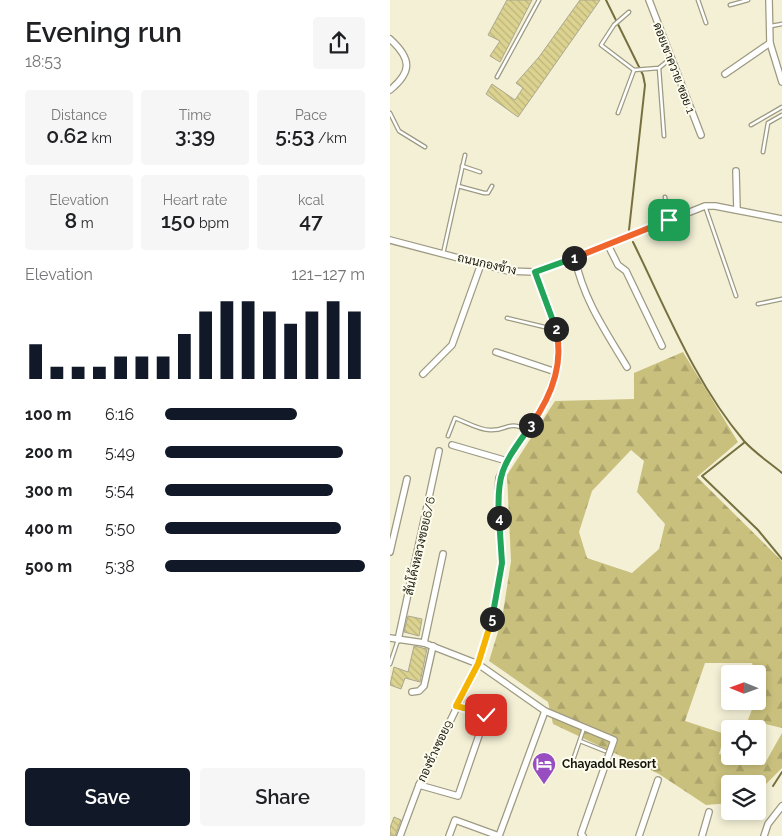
<!DOCTYPE html>
<meta charset="utf-8">
<style>
body{margin:0;font-family:Raleway,Sarabun,sans-serif;background:#f6f6f6;color:#202124;height:100vh;display:flex;flex-direction:column;font-size:19px;white-space:nowrap}
*{box-sizing:border-box;margin:0}
p{font-size:16px;color:#757577}
.icon{flex:none;width:28px;height:28px;fill:none;stroke:currentColor;stroke-width:2;stroke-linecap:round;stroke-linejoin:round}
.map{position:relative;flex:1;overflow:hidden}
.sheet{display:flex;flex-direction:column;background:#fff;width:390px}
.sheet>*{flex:none}
.needle{width:32px;rotate:271deg}
.buttons{position:absolute;left:331px;top:665px;display:grid;gap:10px}
.buttons a{display:grid;place-items:center;width:45px;height:45px;border-radius:5px;background:#fff;box-shadow:0 2px 8px #0003;font-size:25px}
.pin{position:absolute;display:grid;place-items:center;width:42px;height:42px;color:#fff;margin:-21px;border-radius:10px;box-shadow:0 2px 8px #0006}
.km{position:absolute;width:25px;height:25px;margin:-12px;border-radius:50%;background:#222;color:#fff;font-size:14px;line-height:25px;text-align:center}
.round{display:grid;place-items:center;flex:none;width:52px;height:52px;border-radius:5px;background:#f6f6f6}
.headline{display:flex;align-items:center;justify-content:space-between;height:85px;padding:0 25px}
h1{font-size:28px;font-weight:600;line-height:38px}
.stats{display:grid;grid-template-columns:repeat(3,1fr);gap:8px;height:85px;padding:5px 25px}
.stats div{display:grid;align-content:center;border-radius:5px;background:#f6f6f6;text-align:center}
.stats b{font-size:21px;font-weight:600}
.stats small{font-size:14px;font-weight:400}
.stats p{font-size:14px}
.chart{height:140px;padding:10px 25px}
.chart p{display:flex;justify-content:space-between}
.chart svg{width:100%;height:90px;margin-top:5px;stroke:#111827;stroke-width:6}
.action{display:flex;gap:10px;margin-top:auto;padding:10px 25px}
.action a{flex:1;height:58px;border-radius:5px;background:#111827;color:#fff;font-size:20px;font-weight:600;line-height:58px;text-align:center}
.action a+a{background:#f6f6f6;color:#202124}
ul{padding:0 25px;list-style:none;font-size:16px}
li{display:grid;grid-template-columns:80px 60px 1fr;align-items:center;height:38px}
li i{height:12px;border-radius:6px;background:#111827}
main{display:flex;flex:1;min-height:0}
.map>svg:first-child{display:block}
</style>
<main>
<section class="sheet">
<div class="headline"><div><h1>Evening run</h1><p>18:53</p></div><a class="round"><svg class="icon" aria-label="share" viewBox="0 0 24 24"><path d="M12 15V3M7 8l5-5 5 5M5 13v7h14v-7"/></svg></a></div>
<div class="stats">
<div><p>Distance</p><b>0.62<small> km</small></b></div>
<div><p>Time</p><b>3:39</b></div>
<div><p>Pace</p><b>5:53<small> /km</small></b></div>
</div>
<div class="stats">
<div><p>Elevation</p><b>8<small> m</small></b></div>
<div><p>Heart rate</p><b>150<small> bpm</small></b></div>
<div><p>kcal</p><b>47</b></div>
</div>
<div class="chart"><p><span>Elevation</span>121–127 m</p>
<svg viewBox="0 0 160 44" preserveAspectRatio="none"><path d="M5 44V27M15 44V38M25 44V38M35 44V38M45 44V33M55 44V33M65 44V33M75 44V22M85 44V11M95 44V6M105 44V6M115 44V11M125 44V17M135 44V11M145 44V6M155 44V11"/></svg>
</div>
<ul>
<li><b>100 m</b>6:16<i style="width:66%"></i></li>
<li><b>200 m</b>5:49<i style="width:89%"></i></li>
<li><b>300 m</b>5:54<i style="width:84%"></i></li>
<li><b>400 m</b>5:50<i style="width:88%"></i></li>
<li><b>500 m</b>5:38<i style="width:100%"></i></li>
</ul>
<div class="action"><a>Save</a><a>Share</a></div>
</section>
<div class="map">
<svg width="392" height="836" viewBox="0 0 392 836">
<defs>
<pattern id="forest-firs" width="22" height="20" patternUnits="userSpaceOnUse" patternTransform="scale(1.25)"><rect width="22" height="20" fill="#c9c07d"/><path d="M5 1l3.5 6h-7zM16 11l3.5 6h-7z" fill="#aca46b"/></pattern>
<pattern id="building-back-hatch" width="6" height="6" patternUnits="userSpaceOnUse" patternTransform="scale(1.25)"><rect width="6" height="6" fill="#dcd390"/><path d="M-1 5l2 2M0 0l6 6M5-1l2 2" fill="none" stroke="#bcb47b"/></pattern>
</defs>
<rect width="100%" height="100%" fill="#f3f0d6"/>
<path fill="url(#forest-firs)" fill-rule="evenodd" d="M 293,352 L 348,442 L 307,477 L 392,561 L 392,728 L 358,720 L 365,701 L 368,701 L 369,688 L 368,674 L 365,674 L 362,663 L 315,663 L 295,721 L 335,734 L 329,754 L 374,765 L 392,733 L 392,768 L 368,792 L 368,784 L 340,784 L 340,803 L 316,805 L 269,774 L 163,724 L 158,702 L 99,661 L 112,619 L 121,561 L 117,475 L 165,401 L 244,399 L 244,373 ZM 241,450 L 254,461 L 247,492 L 275,524 L 269,549 L 242,573 L 197,558 L 189,532 L 202,491 Z"/>
<g fill="none" stroke-linecap="round" stroke-linejoin="round">
<g stroke="#76703f" stroke-width="2">
<polyline points="216,0 253,75 255,85 239,230"/>
<path d="M 243,242 C 276,309 305,383 354,441 C 365,453 380,463 392,473"/>
<polyline points="355,442 312,476 368,530 392,559"/>
<polyline points="383,786 392,772"/>
</g>
</g>
<g fill="url(#building-back-hatch)" stroke="#aba890">
<polygon points="117,0 142,0 110,62 100,56 110,41 98,35"/>
<polygon points="190,0 210,0 128,117 96,94 102,84 125,100 133,88 126,83 149,57"/>
<polygon points="18,616 32,619 29,636 14,632"/>
<polygon points="24,646 37,649 30,682 15,678 11,689 0,685 4,667 18,672"/>
<polygon points="4,817 11,820 5,836 0,836 0,828"/>
</g>
<g fill="none" stroke-linecap="round" stroke-linejoin="round">
<g stroke="#9d9a82" stroke-width="5">
<g id="service">
<polyline points="308,0 316,23"/>
<polyline points="340,5 358,0"/>
<polyline points="239,12 224,25 211,45 244,70 269,68 280,59"/>
<polyline points="381,26 392,24"/>
<polyline points="269,68 274,136"/>
<polyline points="107,77 149,0"/>
<polyline points="0,113 9,131 35,147"/>
<polyline points="228,113 244,70"/>
<polyline points="361,125 392,107"/>
<polyline points="373,152 378,123 392,115"/>
<polyline points="72,166 90,172"/>
<polyline points="68,186 94,193 98,193 102,186"/>
<polyline points="275,197 279,220"/>
<polyline points="315,206 346,296"/>
<polyline points="53,254 75,155"/>
<polyline points="368,304 392,299"/>
<polyline points="117,318 167,330"/>
<path d="M 58,436 L 65,418 C 76,422 89,430 100,430 C 118,431 116,420 138,430"/>
<polyline points="0,664 8,640"/>
<polyline points="190,741 215,751"/>
<polyline points="182,763 194,728"/>
</g>
</g>
<g stroke="#9d9a82" stroke-width="8">
<g id="minor">
<polyline points="259,0 311,135"/>
<polyline points="379,0 380,43 392,82"/>
<path d="M 0,39 C 22,59 22,72 0,90"/>
<polyline points="335,74 380,43"/>
<polyline points="346,171 347,210"/>
<polyline points="0,240 118,271 145,272 185,258 315,206 325,206 392,219"/>
<polyline points="218,245 228,265 236,271 272,346"/>
<path d="M 185,258 C 193,299 216,332 237,367"/>
<polyline points="106,352 166,372"/>
<polyline points="33,374 62,345 91,264"/>
<polyline points="62,445 117,461"/>
<polyline points="0,552 17,479"/>
<polyline points="0,638 34,643 88,664 155,711 224,740 191,834 193,836"/>
<polyline points="8,640 49,451"/>
<polyline points="34,643 53,554"/>
<polyline points="22,692 29,691 34,686 43,646"/>
<polyline points="29,785 68,796 96,715 66,706"/>
<polyline points="10,836 29,785 88,664 102,621 112,563 108,493 109,478 117,461 157,400 168,363 167,330 145,272"/>
<polyline points="59,836 65,820 109,836"/>
<polyline points="109,836 155,711"/>
<polyline points="249,836 268,780"/>
<polyline points="312,836 319,812"/>
<polyline points="374,836 378,824 392,806"/>
</g>
</g>
<use href="#service" stroke="#fff" stroke-width="2.5"/>
<use href="#minor" stroke="#fff" stroke-width="5.5"/>
</g>
<g fill="none" stroke-linecap="round" stroke-linejoin="round">
<g stroke="#fff" stroke-width="10">
<polyline id="split-1" points="184,258 279,220"/>
</g>
<g stroke="#fff" stroke-width="10">
<polyline id="split-2" points="166,329 145,272 184,258"/>
</g>
<g stroke="#fff" stroke-width="10">
<path id="split-3" d="M 141,425 C 161,397 174,363 166,329"/>
</g>
<g stroke="#fff" stroke-width="10">
<path id="split-4" d="M 109,518 C 106,470 115,463 141,425"/>
</g>
<g stroke="#fff" stroke-width="10">
<polyline id="split-5" points="102,619 112,563 109,518"/>
</g>
<g stroke="#fff" stroke-width="10">
<polyline id="split-6" points="74,708 66,706 88,664 102,619"/>
</g>
<g stroke="#fff" stroke-width="10">
<polyline id="split-7" points="74,708 96,715"/>
</g>
<use href="#split-1" stroke="#f0652b" stroke-width="6"/>
<use href="#split-2" stroke="#22a559" stroke-width="6"/>
<use href="#split-3" stroke="#f0652b" stroke-width="6"/>
<use href="#split-4" stroke="#22a559" stroke-width="6"/>
<use href="#split-5" stroke="#22a559" stroke-width="6"/>
<use href="#split-6" stroke="#f5b400" stroke-width="6"/>
<use href="#split-7" stroke="#f5b400" stroke-width="6"/>
</g>
<defs>
<g id="hotel-pin" transform="scale(1.25)"><path d="M0 17L-7.5 6A9.5 9.5 0 1 1 7.5 6Z" fill="#984ec0" stroke="#fefded"/><path d="M-6-4.5h1.5V1H6V5H4.5V3h-9V5H-6ZM-4 0a1.8 1.8 0 1 1 3.6 0ZM.5 0V-2.5h3Q6-2.5 6 0Z" fill="#fff"/></g>
</defs>
<g fill-rule="evenodd">
<use href="#hotel-pin" x="154" y="764"/>
</g>
<g text-anchor="middle" stroke-width="4" stroke-linejoin="round" paint-order="stroke">
<g font-size="12" fill="#17160d" stroke="#fefded">
<text transform="translate(284 68) rotate(69)" y="4">ดอยเขาควาย ซอย 1</text>
<text transform="translate(97 264) rotate(13)" y="4">ถนนกองช้าง</text>
<text transform="translate(30 546) rotate(-77)" y="4">สันโค้งหลวงซอย6/6</text>
<text transform="translate(45 751) rotate(-65)" y="4">กองช้างซอย9</text>
</g>
<g font-size="12" font-weight="bold" fill="#17160d" stroke="#fefded" text-anchor="start">
<text x="172" y="768">Chayadol Resort</text>
</g>
</g>
</svg>
<div class="buttons">
<a><svg class="needle" viewBox="-14 -14 28 28"><path d="M0-13l5 13h-10z" fill="#e53935"/><path d="M0 13l5-13h-10z" fill="#757577"/></svg></a>
<a><svg class="icon" aria-label="locate" viewBox="0 0 24 24"><circle cx="12" cy="12" r="6"/><path d="M12 2v4M12 18v4M2 12h4M18 12h4"/></svg></a>
<a><svg class="icon" aria-label="layers" viewBox="0 0 24 24"><path d="M12 4l9 5-9 5-9-5zM3 14l9 5 9-5"/></svg></a>
</div>
<div class="pin" style="left:279px;top:220px;background:#1e9e55"><svg class="icon" aria-label="arrive" viewBox="0 0 24 24"><path d="M6 21V4h12l-3 4 3 4H6"/></svg></div>
<div class="pin" style="left:96px;top:715px;background:#d93025"><svg class="icon" aria-label="check" viewBox="0 0 24 24"><path d="M5 12l5 5 9-10"/></svg></div>
<b class="km" style="left:184px;top:258px">1</b>
<b class="km" style="left:166px;top:329px">2</b>
<b class="km" style="left:141px;top:425px">3</b>
<b class="km" style="left:109px;top:518px">4</b>
<b class="km" style="left:102px;top:619px">5</b>
</div>
</main>
